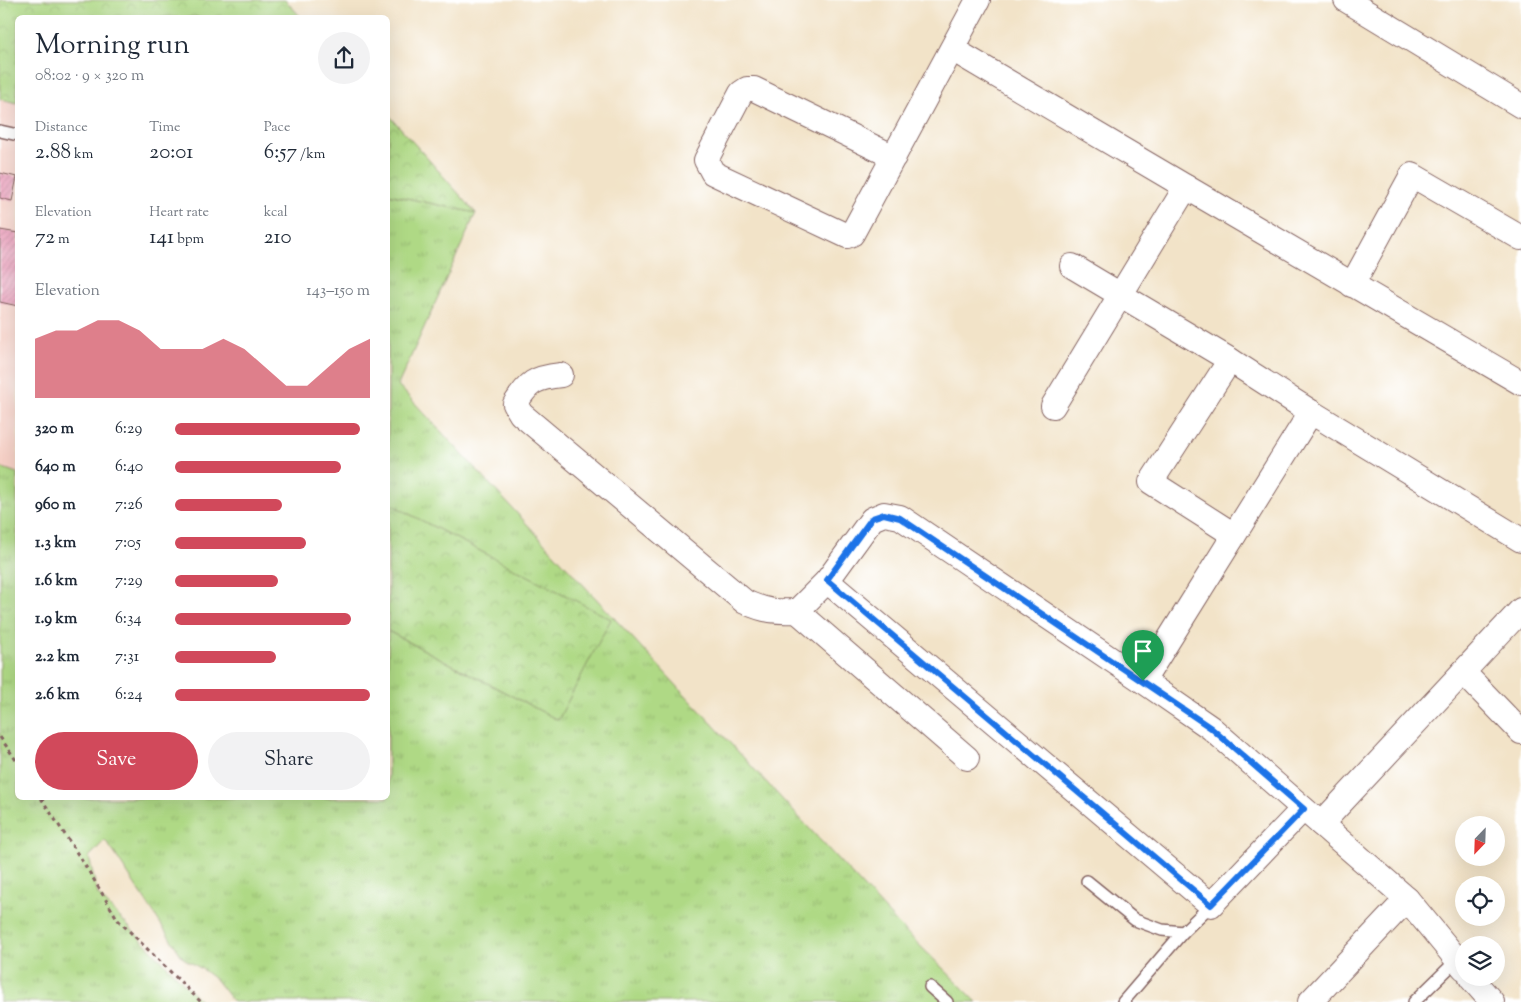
<!DOCTYPE html>
<meta charset="utf-8">
<style>
body{margin:0;font-family:"Sorts Mill Goudy",serif;background:#f2f2f3;color:#1f2937;height:100vh;display:flex;flex-direction:column;font-size:19px;white-space:nowrap}
*{box-sizing:border-box;margin:0}
p{font-size:16px;color:#747a83}
.icon{flex:none;width:28px;height:28px;fill:none;stroke:currentColor;stroke-width:2;stroke-linecap:round;stroke-linejoin:round}
.map{position:relative;flex:1;overflow:hidden}
.side{position:absolute;left:15px;top:15px;width:375px;height:785px;display:flex;flex-direction:column;background:#fff;border-radius:8px;box-shadow:0 5px 20px #0002}
.side>*{flex:none}
.needle{width:32px;rotate:203deg}
.tools{position:absolute;left:1455px;top:816px;display:grid;gap:10px}
.tools a{display:grid;place-items:center;width:50px;height:50px;border-radius:50%;background:#fff;box-shadow:0 5px 20px #0002;font-size:25px}
.pin{position:absolute;display:grid;place-items:center;width:42px;height:42px;color:#fff;margin:-51px -21px;border-radius:50% 50% 50% 0;rotate:-45deg;box-shadow:0 0 5px #0007}
.pin .icon{rotate:45deg}
.round{display:grid;place-items:center;flex:none;width:52px;height:52px;border-radius:26px;background:#f2f2f3}
.headline{display:flex;align-items:center;justify-content:space-between;height:85px;padding:0 20px}
h1{font-size:28px;font-weight:600;line-height:38px}
.stats{display:grid;grid-template-columns:repeat(3,1fr);gap:8px;height:85px;padding:5px 20px}
.stats div{display:grid;align-content:center}
.stats b{font-size:21px;font-weight:600}
.stats small{font-size:14px;font-weight:400}
.stats p{font-size:14px}
.chart{height:140px;padding:10px 20px}
.chart p{display:flex;justify-content:space-between}
.chart svg{width:100%;height:90px;margin-top:5px;fill:#d1495b;opacity:.7}
.cta{display:flex;gap:10px;margin-top:auto;padding:10px 20px}
.cta a{flex:1;height:58px;border-radius:30px;background:#d1495b;color:#fff;font-size:20px;font-weight:600;line-height:58px;text-align:center}
.cta a+a{background:#f2f2f3;color:#1f2937}
ul{padding:0 20px;list-style:none;font-size:16px}
li{display:grid;grid-template-columns:80px 60px 1fr;align-items:center;height:38px}
li i{height:12px;border-radius:6px;background:#d1495b}
.map>svg:first-child{display:block}
</style>
<div class="map">
<svg width="1521" height="1002" viewBox="0 0 1521 1002">
<defs>
<pattern id="grass-tufts" width="24" height="20" patternUnits="userSpaceOnUse" patternTransform="scale(1.25)"><rect width="24" height="20" fill="#afd985"/><path d="M3 7l-1-3M5 7V3M7 7l1-3M15 17l-1-3M17 17v-4M19 17l1-3" fill="none" stroke="#98ba73"/></pattern>
<pattern id="park-crowns" width="20" height="18" patternUnits="userSpaceOnUse" patternTransform="scale(1.25)"><rect width="20" height="18" fill="#afd985"/><path d="M2 6a3 3 0 1 1 6 0M12 15a3 3 0 1 1 6 0" fill="none" stroke="#98ba73"/></pattern>
<pattern id="building-hatch" width="6" height="6" patternUnits="userSpaceOnUse" patternTransform="scale(1.25)"><rect width="6" height="6" fill="#ec97b7"/><path d="M-1 1l2-2M0 6l6-6M5 7l2-2" fill="none" stroke="#c17b95"/></pattern>
</defs>
<rect width="100%" height="100%" fill="#fff"/>
<filter id="ink" filterUnits="userSpaceOnUse"><feTurbulence type="fractalNoise" baseFrequency=".02" numOctaves="2"/><feDisplacementMap in="SourceGraphic" scale="10" xChannelSelector="R" yChannelSelector="G"/><feConvolveMatrix kernelMatrix="1 2 1 2 8 2 1 2 1" color-interpolation-filters="sRGB"/></filter>
<filter id="wash" filterUnits="userSpaceOnUse"><feTurbulence type="fractalNoise" baseFrequency=".0096" numOctaves="4" result="noise"/><feDisplacementMap in="SourceGraphic" scale="20" xChannelSelector="R" yChannelSelector="G"/><feGaussianBlur stdDeviation="1.12" result="paint"/><feColorMatrix in="noise" values="0 0 0 0 0 0 0 0 0 0 0 0 0 0 0 0 0 1.4 0 .05"/><feComposite in="paint" operator="in"/></filter>
<g filter="url(#wash)">
<rect width="100%" height="100%" fill="#f2e3c8"/>
<polygon fill="#f7d1c7" points="0,0 285,0 301,17 18,18 17,473 0,467"/>
<polygon fill="url(#grass-tufts)" stroke="#7c7c58" points="388,194 476,213 398,385 897,923 977,1002 233,1002 215,979 202,969 183,958 115,854 105,840 89,857 98,895 202,1002 0,1002 0,467 17,473 18,798 388,798 388,631 558,720 610,619 388,503"/>
<g fill="url(#park-crowns)" stroke="#7c7c58">
<polygon points="0,0 285,0 301,17 18,18 17,103 0,99"/>
<polygon points="388,114 476,213 388,194"/>
<polygon points="388,503 611,619 558,720 388,631"/>
</g>
<g id="blocks">
<g fill="url(#building-hatch)">
<polygon points="0,173 17,177 12,201 0,198"/>
<polygon points="0,230 18,233 18,306 0,302"/>
</g>
</g>
</g>
<g filter="url(#ink)">
<use href="#blocks" fill-opacity="0" stroke="#856462" stroke-width="1"/>
<g fill="none" stroke-linecap="round" stroke-linejoin="round">
<g stroke="#856462" stroke-width="14">
<g id="service">
<polyline points="0,131 18,135"/>
<polyline points="1087,881 1135,920 1162,930 1183,932"/>
<polyline points="930,987 947,1002"/>
<polyline points="1123,1002 1183,932 1211,905"/>
<polyline points="1414,1002 1457,960"/>
</g>
</g>
<g stroke="#856462" stroke-width="26">
<g id="minor">
<polyline points="1346,0 1521,106"/>
<polyline points="952,49 1186,187"/>
<polyline points="894,157 754,89 747,89 741,93 706,160 713,173 847,236 852,234 978,0"/>
<polyline points="1072,266 1230,360 1311,412 1521,540"/>
<polyline points="1352,285 1412,175 1521,238"/>
<polyline points="1230,360 1151,482 1234,535"/>
<path d="M 561,375 C 534,378 529,382 515,404 L 521,414 L 745,602 C 765,611 776,612 797,611"/>
<polyline points="1053,406 1186,187 1521,383"/>
<polyline points="827,581 872,519 884,514 900,517 1143,681 1211,728 1407,899 1464,968"/>
<polyline points="1463,672 1521,732"/>
<polyline points="1143,681 1311,412"/>
<polyline points="967,758 797,611 827,581 1211,905 1303,809"/>
<polyline points="1321,824 1521,610"/>
<polyline points="1471,978 1492,1002"/>
<polyline points="1310,1002 1407,899"/>
</g>
</g>
<g stroke="#856462" stroke-width="3" stroke-dasharray="4 4" stroke-linecap="butt">
<polyline points="0,737 18,763"/>
<polyline points="41,798 88,870 118,920 201,1002"/>
</g>
<use href="#service" stroke="#fff" stroke-width="11"/>
<use href="#minor" stroke="#fff" stroke-width="24"/>
</g>
</g>
<g fill="none" stroke-linecap="round" stroke-linejoin="round" filter="url(#ink)">
<g stroke="#fff" stroke-width="10">
<polygon id="route" points="884,514 900,518 1177,705 1211,728 1304,809 1211,905 827,580 872,518"/>
</g>
<use href="#route" stroke="#1a73e8" stroke-width="6"/>
</g>
</svg>
<div class="tools">
<a><svg class="needle" viewBox="-14 -14 28 28"><path d="M0-13l5 13h-10z" fill="#e53935"/><path d="M0 13l5-13h-10z" fill="#747a83"/></svg></a>
<a><svg class="icon" aria-label="locate" viewBox="0 0 24 24"><circle cx="12" cy="12" r="6"/><path d="M12 2v4M12 18v4M2 12h4M18 12h4"/></svg></a>
<a><svg class="icon" aria-label="layers" viewBox="0 0 24 24"><path d="M12 4l9 5-9 5-9-5zM3 14l9 5 9-5"/></svg></a>
</div>
<div class="pin" style="left:1143px;top:681px;background:#1e9e55"><svg class="icon" aria-label="arrive" viewBox="0 0 24 24"><path d="M6 21V4h12l-3 4 3 4H6"/></svg></div>
<section class="side">
<div class="headline"><div><h1>Morning run</h1><p>08:02 · 9 × 320 m</p></div><a class="round"><svg class="icon" aria-label="share" viewBox="0 0 24 24"><path d="M12 15V3M7 8l5-5 5 5M5 13v7h14v-7"/></svg></a></div>
<div class="stats">
<div><p>Distance</p><b>2.88<small> km</small></b></div>
<div><p>Time</p><b>20:01</b></div>
<div><p>Pace</p><b>6:57<small> /km</small></b></div>
</div>
<div class="stats">
<div><p>Elevation</p><b>72<small> m</small></b></div>
<div><p>Heart rate</p><b>141<small> bpm</small></b></div>
<div><p>kcal</p><b>210</b></div>
</div>
<div class="chart"><p><span>Elevation</span>143–150 m</p>
<svg viewBox="0 0 160 44" preserveAspectRatio="none"><path d="M0 44V15L10 11L20 11L30 6L40 6L50 11L60 20L70 20L80 20L90 15L100 20L110 29L120 38L130 38L140 29L150 20L160 15V44z"/></svg>
</div>
<ul>
<li><b>320 m</b>6:29<i style="width:95%"></i></li>
<li><b>640 m</b>6:40<i style="width:85%"></i></li>
<li><b>960 m</b>7:26<i style="width:55%"></i></li>
<li><b>1.3 km</b>7:05<i style="width:67%"></i></li>
<li><b>1.6 km</b>7:29<i style="width:53%"></i></li>
<li><b>1.9 km</b>6:34<i style="width:90%"></i></li>
<li><b>2.2 km</b>7:31<i style="width:52%"></i></li>
<li><b>2.6 km</b>6:24<i style="width:100%"></i></li>
</ul>
<div class="cta"><a>Save</a><a>Share</a></div>
</section>
</div>
